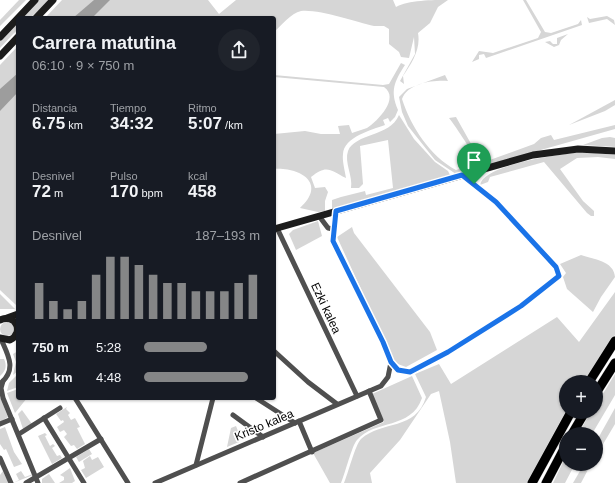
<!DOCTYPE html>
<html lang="es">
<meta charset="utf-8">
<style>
body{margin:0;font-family:Arial,sans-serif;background:#20242c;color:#f1f3f6;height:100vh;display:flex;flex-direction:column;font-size:15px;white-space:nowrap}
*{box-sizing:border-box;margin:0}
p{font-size:13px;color:#9ea1a6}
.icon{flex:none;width:22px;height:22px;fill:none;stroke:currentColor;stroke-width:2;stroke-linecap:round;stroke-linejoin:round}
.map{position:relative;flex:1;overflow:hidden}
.details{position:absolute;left:16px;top:16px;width:260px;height:384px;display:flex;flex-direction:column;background:#171b24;border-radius:4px;box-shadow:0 1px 3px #0004}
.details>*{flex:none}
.fabs{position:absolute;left:559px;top:375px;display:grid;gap:8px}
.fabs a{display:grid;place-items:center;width:44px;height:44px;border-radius:50%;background:#171b24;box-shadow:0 1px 3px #0004;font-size:20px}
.pin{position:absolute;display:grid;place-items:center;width:34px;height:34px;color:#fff;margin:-41px -17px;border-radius:50% 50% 50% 0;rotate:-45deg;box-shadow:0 0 4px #0007}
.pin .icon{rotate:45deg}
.round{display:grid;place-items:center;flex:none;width:42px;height:42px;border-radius:21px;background:#20242c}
.overview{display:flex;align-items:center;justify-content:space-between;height:68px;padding:0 16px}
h1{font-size:18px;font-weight:600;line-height:30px}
.stats{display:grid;grid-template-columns:repeat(3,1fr);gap:6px;height:68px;padding:4px 16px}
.stats div{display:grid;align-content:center}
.stats b{font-size:17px;font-weight:600}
.stats small{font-size:11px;font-weight:400}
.stats p{font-size:11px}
.chart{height:112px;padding:8px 16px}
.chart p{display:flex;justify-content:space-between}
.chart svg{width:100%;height:72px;margin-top:4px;stroke:#858687;stroke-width:6}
ul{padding:0 16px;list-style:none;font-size:13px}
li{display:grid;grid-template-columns:64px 48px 1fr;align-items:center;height:30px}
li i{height:10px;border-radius:5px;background:#858687}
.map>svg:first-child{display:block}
</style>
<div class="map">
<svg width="615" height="483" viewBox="0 0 615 483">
<rect width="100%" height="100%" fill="#fff"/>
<g fill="#d6d6d6">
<polygon points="19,0 26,0 0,26 0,20"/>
<polygon points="39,0 50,0 30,18 22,18"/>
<path d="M 62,0 L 208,0 L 219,14 L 236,0 L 393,0 L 396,7 C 408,0 433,0 448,0 L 438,7 L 430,23 L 418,33 C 421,49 412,63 403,76 L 404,84 L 400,81 L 415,54 L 414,37 L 409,58 L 401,57 L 399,52 L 389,44 L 389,29 L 384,26 L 374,26 C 356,22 319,9 301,11 C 291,13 281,26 274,32 L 274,18 L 45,18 Z"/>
<polygon points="523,0 526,0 545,32 551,33 578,24 581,20 582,25 486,58 484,54 479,55 479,59 472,62 479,51 493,53 538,38 541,32"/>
<polygon points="607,16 614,20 615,25 607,19 589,23 587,17 590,19"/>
<polygon points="18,22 18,29 0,48 0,41"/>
<polygon points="568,34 561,40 559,45 554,47 545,42 550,41 553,44 557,44 557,38"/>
<polygon points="18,46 18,304 16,305 0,290 0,65"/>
<path d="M 401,63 L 405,65 C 394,82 390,91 398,110 L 395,117 L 390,122 L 388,118 L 383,120 L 385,125 C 371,130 344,137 343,154 C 342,161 345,171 346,178 C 330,170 327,164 311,177 L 315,188 L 325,187 L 328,192 L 325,201 L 325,211 L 318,212 L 300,208 C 327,184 301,167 274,169 L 274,134 L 305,131 L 321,134 L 340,134 L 338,126 L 349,125 L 352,133 C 357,131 362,130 367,128 C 378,121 400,98 384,87 L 274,77 L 274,75 L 383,85 L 389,84 Z"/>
<path d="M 445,75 L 448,81 C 433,80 408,83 402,99 C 411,127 430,156 456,170 L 476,164 C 476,162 476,160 475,158 C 474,154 452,121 449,118 L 456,117 L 479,158 L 487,161 L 534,144 L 541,138 L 551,135 L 554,140 L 615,125 L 615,129 L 456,174 L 435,160 L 408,126 L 402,112 L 399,97 L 407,89 Z"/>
<polygon points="615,100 615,105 605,111 569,125"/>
<path d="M 399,115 L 414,139 L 435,162 L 448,171 L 450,175 L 332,209 L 332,200 L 341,197 L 365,191 L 366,195 L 393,188 L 388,140 L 360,146 L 363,184 L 359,188 L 351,188 C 353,176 344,162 348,151 C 355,133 390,137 399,115 Z"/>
<polygon points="610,137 615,138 615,147 583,145 602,138"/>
<path d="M 585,152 L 615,155 L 615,159 L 598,157 L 577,158 L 560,169 L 583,201 L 594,211 L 594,216 L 591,216 L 587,213 L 544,162 L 490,177 L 488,182 L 480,185 C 483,164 566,153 585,152 Z"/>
<polygon points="318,221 322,236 296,250 289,234 293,230"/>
<polygon points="352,227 354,233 430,332 437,350 406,367 395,363 337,237"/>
<path d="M 581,255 C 593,259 614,261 615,277 L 601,297 L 593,312 L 567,289 L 563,277 L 566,273 L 560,264 Z"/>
<path d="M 615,292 L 615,335 L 583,382 L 566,382 L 566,411 L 527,483 L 456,483 L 450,442 L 439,391 L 431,394 L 400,440 L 370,473 L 372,483 L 344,483 C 348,474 355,445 361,439 C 382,420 416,431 426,397 L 415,374 L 439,364 L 451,384 L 557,317 L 579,342 Z"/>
<polygon points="0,294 15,309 0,309"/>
<circle cx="7" cy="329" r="7"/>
<polygon points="18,351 18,371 13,375 16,362 13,354"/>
<path d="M 0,359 L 4,359 C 7,365 6,371 0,376 Z"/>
<polygon points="18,374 18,387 7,391 9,383"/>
<polygon points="615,374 615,395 592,434 578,434 591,412 596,412 596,405"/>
<path d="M 412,376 L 422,398 C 411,430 375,419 357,440 C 352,445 345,474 341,483 L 330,483 L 313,453 L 384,422 L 372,394 Z"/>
<polygon points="18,389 18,398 27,398 15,413 7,393"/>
<polygon points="0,397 8,417 0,422"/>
<polygon points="67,407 66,409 70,413 68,415 71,420 75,418 80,427 77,428 85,444 77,449 74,445 71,446 64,437 67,434 64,430 60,432 57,427 64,422 63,420 61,421 56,414"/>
<polygon points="615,408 615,424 596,456 596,442"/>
<polygon points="22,410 32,424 23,429 18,414"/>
<polygon points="236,426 238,431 233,434 236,441 239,442 227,447 231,428"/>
<polygon points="5,427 14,452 22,464 14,467 6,449 4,450 0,444 0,429"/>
<polygon points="45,433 47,435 45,436 50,446 53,444 55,446 52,448 57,456 60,455 62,458 52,464 38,436"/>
<polygon points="89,449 92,454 79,462 76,457"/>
<polygon points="90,456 92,460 98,457 104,467 86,478 81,470 85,468 83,461"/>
<polygon points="566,456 566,464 575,464 565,483 553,483"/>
<polygon points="584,464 591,464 581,483 573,483"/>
<polygon points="70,468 75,481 72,483 59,483 64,480 64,477 60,475"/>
<polygon points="3,471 9,483 0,483 0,475"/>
<polygon points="21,471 25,477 33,474 33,475 13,483 19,480 16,474"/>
<polygon points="49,474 55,483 42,483 42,479"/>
</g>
<g fill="#9d9d9d">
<polygon points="94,0 110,0 92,18 73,18"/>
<polygon points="18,73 18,92 0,111 0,89"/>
</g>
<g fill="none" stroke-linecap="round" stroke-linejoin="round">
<g stroke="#dbdbdb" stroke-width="10">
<g id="highway">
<polyline points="589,382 615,341"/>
<polyline points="596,393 615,363"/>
<polyline points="572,434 585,412"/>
<polyline points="532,483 571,412"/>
<polyline points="546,483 566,445"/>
</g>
</g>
<g stroke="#4f4f4f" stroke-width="5">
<polyline points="319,216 328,228 333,229"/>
<polyline points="277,228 357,396"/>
<path d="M 1,339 C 8,355 17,369 1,383"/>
<polyline points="274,351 308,382 337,404"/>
<polyline points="391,362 398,370 410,372 447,352 521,306 559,276 556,267 496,202 462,175"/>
<polyline points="3,381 1,388 3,398 38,483"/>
<polyline points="75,398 128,483"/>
<polyline points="256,398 295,423"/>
<polyline points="233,415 263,437"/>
<polyline points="44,418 84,483"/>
<polyline points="299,421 312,452"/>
<polyline points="0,424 12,419"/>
<polyline points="19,434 60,408"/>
<polyline points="0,458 11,483"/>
<polyline points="196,465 213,398"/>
<polyline points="26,483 101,439"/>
<polyline points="155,483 381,386 388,377 391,362 383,342 333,241 336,211"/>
<polyline points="240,483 381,420 369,391"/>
</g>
<g stroke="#1c1c1c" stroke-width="7">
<polyline points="36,18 53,0"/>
<polyline points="0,37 35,0"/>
<polyline points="0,56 18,37"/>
<polyline points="274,229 533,155 578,149 615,151"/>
<polyline points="7,318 18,314"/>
<path d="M 0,320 C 15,313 25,332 10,340 L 0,338"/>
</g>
<use href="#highway" stroke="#000" stroke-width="9"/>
</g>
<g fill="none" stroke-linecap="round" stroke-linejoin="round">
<g stroke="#fff" stroke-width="8">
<polygon id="route" points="462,175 496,202 556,267 559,276 521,306 448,352 410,372 398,370 391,362 383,342 333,241 336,211"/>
</g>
<use href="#route" stroke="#1a73e8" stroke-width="5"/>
</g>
<g text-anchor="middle" stroke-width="3" stroke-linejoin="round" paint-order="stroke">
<g font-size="12" fill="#000" stroke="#fff">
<text transform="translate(326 308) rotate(65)" y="4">Ezki kalea</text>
<text transform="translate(264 425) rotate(-23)" y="4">Kristo kalea</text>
</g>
</g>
</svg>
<div class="fabs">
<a>+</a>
<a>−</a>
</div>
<div class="pin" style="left:474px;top:184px;background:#1e9e55"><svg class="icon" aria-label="arrive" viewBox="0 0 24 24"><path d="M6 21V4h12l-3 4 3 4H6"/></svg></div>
<section class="details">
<div class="overview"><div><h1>Carrera matutina</h1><p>06:10 · 9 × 750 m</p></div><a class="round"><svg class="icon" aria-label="share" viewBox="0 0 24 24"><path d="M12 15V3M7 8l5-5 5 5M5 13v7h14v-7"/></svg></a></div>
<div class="stats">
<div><p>Distancia</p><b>6.75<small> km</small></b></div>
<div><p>Tiempo</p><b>34:32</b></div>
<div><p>Ritmo</p><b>5:07<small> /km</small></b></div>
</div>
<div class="stats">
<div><p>Desnivel</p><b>72<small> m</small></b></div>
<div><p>Pulso</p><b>170<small> bpm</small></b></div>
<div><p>kcal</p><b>458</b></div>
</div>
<div class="chart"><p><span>Desnivel</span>187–193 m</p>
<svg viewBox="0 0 160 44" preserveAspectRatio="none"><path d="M5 44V22M15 44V33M25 44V38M35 44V33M45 44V17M55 44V6M65 44V6M75 44V11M85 44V17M95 44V22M105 44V22M115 44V27M125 44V27M135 44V27M145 44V22M155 44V17"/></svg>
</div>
<ul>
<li><b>750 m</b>5:28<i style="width:54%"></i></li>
<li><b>1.5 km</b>4:48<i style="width:90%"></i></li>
</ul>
</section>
</div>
